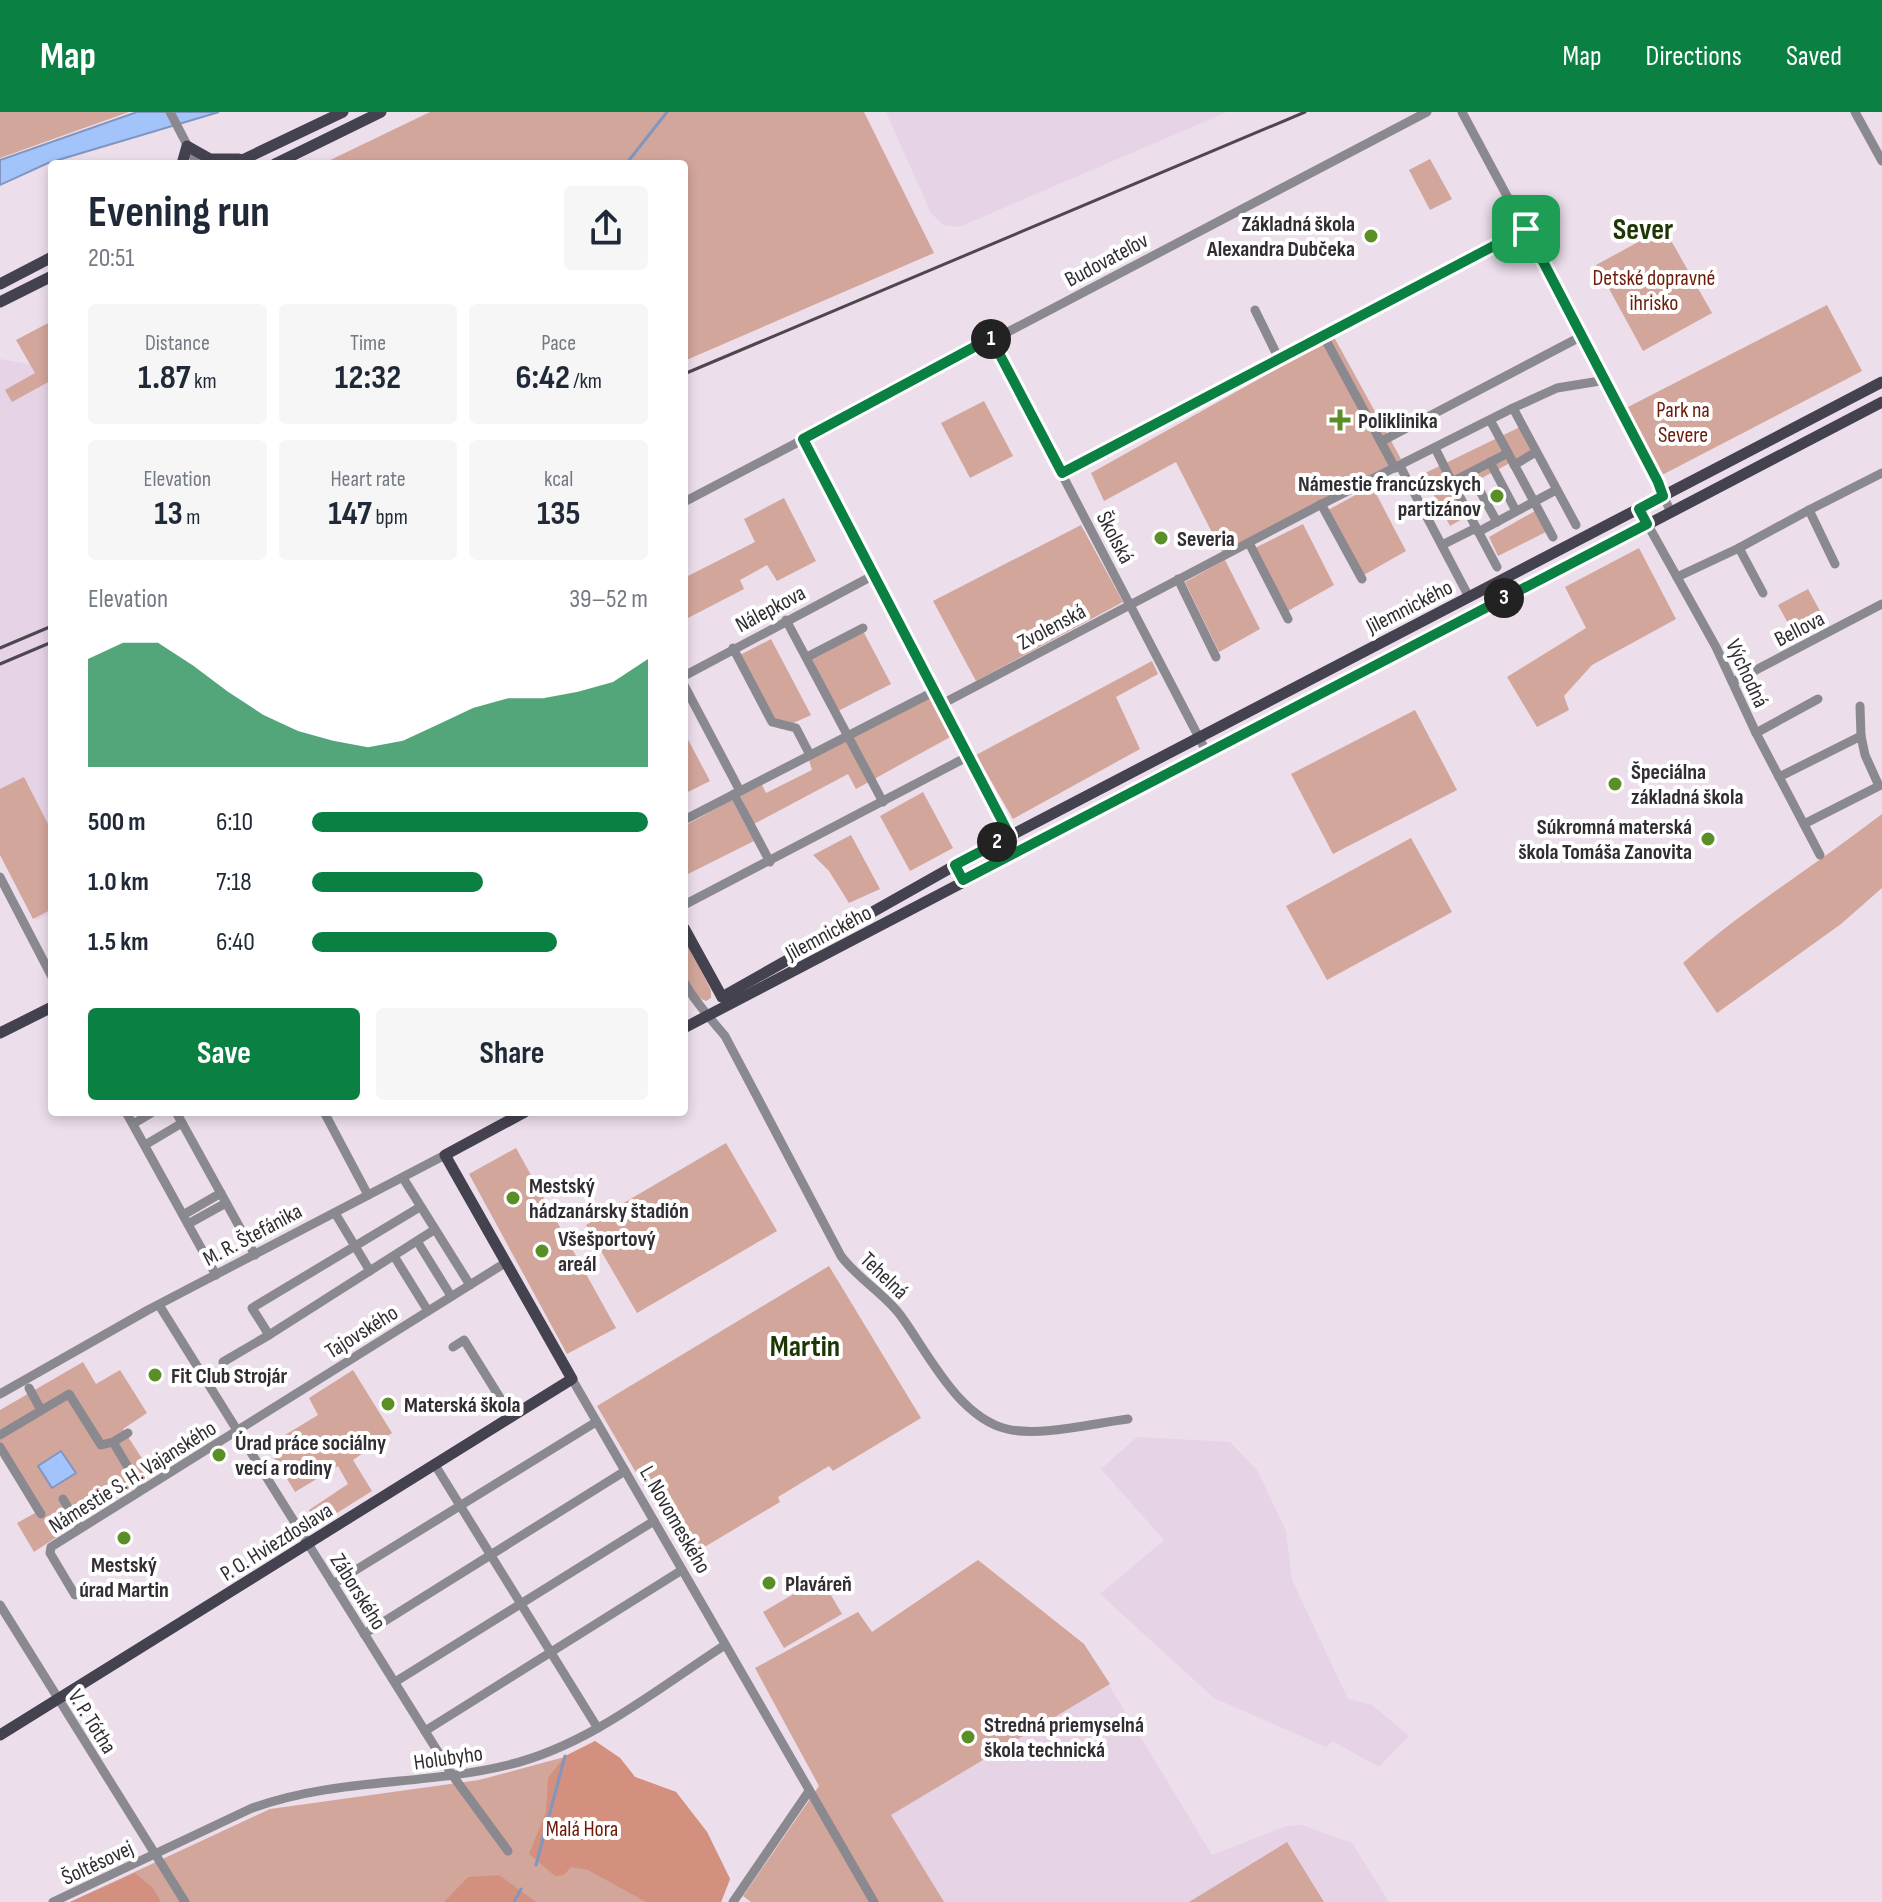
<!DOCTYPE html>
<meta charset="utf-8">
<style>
body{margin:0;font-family:"Sofia Sans Condensed",sans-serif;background:#f6f6f7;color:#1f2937;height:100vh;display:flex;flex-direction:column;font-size:30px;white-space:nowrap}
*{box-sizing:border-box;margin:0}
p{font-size:26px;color:#747a83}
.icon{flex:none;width:44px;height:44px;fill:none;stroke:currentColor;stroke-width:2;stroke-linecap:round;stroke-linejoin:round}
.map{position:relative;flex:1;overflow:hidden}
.sheet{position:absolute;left:48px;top:48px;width:640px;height:956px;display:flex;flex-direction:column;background:#fff;border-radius:8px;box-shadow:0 4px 12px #0003}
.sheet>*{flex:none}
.pin{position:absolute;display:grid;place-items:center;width:68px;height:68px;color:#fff;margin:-34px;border-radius:16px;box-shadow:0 4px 12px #0006}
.km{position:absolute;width:40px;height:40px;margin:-20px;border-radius:50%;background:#222;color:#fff;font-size:22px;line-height:40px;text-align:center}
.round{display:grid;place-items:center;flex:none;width:84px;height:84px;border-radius:8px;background:#f6f6f7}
.summary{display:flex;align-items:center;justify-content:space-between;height:136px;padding:0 40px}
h1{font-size:44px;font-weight:700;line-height:60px}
.metrics{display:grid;grid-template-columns:repeat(3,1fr);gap:12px;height:136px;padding:8px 40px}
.metrics div{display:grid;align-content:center;border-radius:8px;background:#f6f6f7;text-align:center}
.metrics b{font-size:34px;font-weight:700}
.metrics small{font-size:22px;font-weight:400}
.metrics p{font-size:22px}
.chart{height:224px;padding:16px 40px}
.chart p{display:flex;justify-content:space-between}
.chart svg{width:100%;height:144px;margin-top:8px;fill:#0b8043;opacity:.7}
.cta{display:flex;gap:16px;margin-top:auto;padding:16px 40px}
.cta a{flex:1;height:92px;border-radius:8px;background:#0b8043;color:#fff;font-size:32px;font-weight:700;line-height:92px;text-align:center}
.cta a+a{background:#f6f6f7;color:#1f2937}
ul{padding:0 40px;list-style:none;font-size:26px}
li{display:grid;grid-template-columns:128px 96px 1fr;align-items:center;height:60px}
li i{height:20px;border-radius:10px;background:#0b8043}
header{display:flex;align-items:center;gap:48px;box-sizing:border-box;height:112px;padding:0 40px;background:#0b8043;color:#fff}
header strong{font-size:38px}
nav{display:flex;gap:44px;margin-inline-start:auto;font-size:28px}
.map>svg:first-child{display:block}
</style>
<header>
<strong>Map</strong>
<nav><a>Map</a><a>Directions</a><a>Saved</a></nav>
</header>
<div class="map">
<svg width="1882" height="1790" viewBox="0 0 1882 1790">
<rect width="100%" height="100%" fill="#ecdeeb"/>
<g fill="#e7d3e6">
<polygon points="886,0 1227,0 959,115 943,113 931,101"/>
<polygon points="0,247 52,256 52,800 36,809 0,738"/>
<polygon points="1137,1325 1230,1330 1257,1358 1286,1419 1292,1468 1348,1587 1372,1593 1409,1624 1379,1655 1332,1629 1326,1635 1214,1586 1100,1482 1164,1428 1101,1357"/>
<polygon points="978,1448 1084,1532 1212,1743 1287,1714 1302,1713 1352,1731 1389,1790 887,1790 858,1500 872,1520"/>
</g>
<g fill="#d3a69b">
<polygon points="0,0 129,0 0,46"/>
<polygon points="430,0 864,0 934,141 684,249 684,52 322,52"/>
<polygon points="1430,47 1452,87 1430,98 1409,58"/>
<polygon points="1664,116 1712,201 1643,239 1596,153"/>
<polygon points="1827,193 1862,259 1662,363 1626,296"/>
<polygon points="52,209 52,268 12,290 5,278 35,261 16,228"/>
<polygon points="1334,225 1401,347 1222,440 1176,350 1104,389 1091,361"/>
<polygon points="984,289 1013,344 970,366 941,311"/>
<polygon points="1520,315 1534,338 1454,381 1466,405 1450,414 1423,362"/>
<polygon points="1372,374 1406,439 1362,464 1328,398"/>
<polygon points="784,386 816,449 777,469 767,453 740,468 744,477 684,508 684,466 755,430 744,407"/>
<polygon points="1535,399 1546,420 1498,444 1489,425"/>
<polygon points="1303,412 1334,473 1286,500 1255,436"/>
<polygon points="1081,413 1123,490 976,569 933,489"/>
<polygon points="1639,436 1676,507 1592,553 1564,584 1569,598 1537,615 1507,565 1586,516 1565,475"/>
<polygon points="1225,448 1260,517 1219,540 1185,470"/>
<polygon points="1808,477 1820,499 1790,515 1778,493"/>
<polygon points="862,517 891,572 834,601 806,544"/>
<polygon points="771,527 811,603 780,617 740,543"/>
<polygon points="1152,549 1158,562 1116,585 1140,637 1013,707 976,643"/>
<polygon points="932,585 952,624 856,677 848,662 754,712 740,683 761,671 766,681 812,658 809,648"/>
<polygon points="1415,598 1457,678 1333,742 1291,662"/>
<polygon points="684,620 710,669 684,682"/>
<polygon points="24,665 52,720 52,797 33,807 0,743 0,677"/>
<polygon points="923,680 953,736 910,759 880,704"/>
<polygon points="732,688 754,729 684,764 684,714"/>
<path d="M 1882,702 L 1882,776 L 1841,812 L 1717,901 L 1683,851 C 1745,796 1816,753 1882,702 Z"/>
<polygon points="851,723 880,777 849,791 829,759 813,743"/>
<polygon points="1411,726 1452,800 1327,868 1286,794"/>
<path d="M 684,826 L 711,878 L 711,886 L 706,889 C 682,882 684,846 684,826 Z"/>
<polygon points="726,1031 777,1119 637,1201 586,1113"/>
<polygon points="516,1036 616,1216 567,1242 469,1062"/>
<polygon points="829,1154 921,1306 833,1359 829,1354 778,1385 780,1390 686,1446 597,1294"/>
<polygon points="83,1250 96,1272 120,1258 147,1301 123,1317 152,1362 34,1440 17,1411 35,1401 0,1341 0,1298"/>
<polygon points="353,1258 392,1321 353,1348 372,1379 318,1413 309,1398 348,1372 338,1354 295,1380 267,1334 318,1303 309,1286"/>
<polygon points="978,1448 1084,1532 1110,1572 891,1703 944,1790 751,1790 743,1784 819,1674 755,1556 858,1500 872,1520"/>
<polygon points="821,1466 842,1502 784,1536 763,1500"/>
<polygon points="595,1629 620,1646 635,1665 676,1680 707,1720 730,1767 721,1790 70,1790 270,1697 479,1668 572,1643"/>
<polygon points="1287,1730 1324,1790 1189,1790"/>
</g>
<g fill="#d4907f">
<polygon points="595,1629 620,1646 635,1665 676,1680 707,1720 730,1767 721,1790 646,1790 588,1758 571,1755 564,1763 555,1764 529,1742 546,1700 548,1666 565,1644"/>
<polygon points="135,1761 153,1776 161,1790 70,1790"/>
<polygon points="499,1763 536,1790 444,1790 468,1765"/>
</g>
<g fill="#a3c3fb" stroke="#8196bf" stroke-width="2">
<polygon points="137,0 219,0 48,51 0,73 0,48"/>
<polygon points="61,1339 76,1361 52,1376 38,1354"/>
</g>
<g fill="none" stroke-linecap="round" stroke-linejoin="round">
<g stroke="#8196bf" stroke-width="3">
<polyline points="626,52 667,0"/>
<polyline points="536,1753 565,1644"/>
<polyline points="514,1790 521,1777"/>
</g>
<g stroke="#8b8990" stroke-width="9">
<polyline points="170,0 197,52"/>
<polyline points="1462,0 1611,278 1671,400"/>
<polyline points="1855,0 1882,49"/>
<polyline points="1255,198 1279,247"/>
<polyline points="1323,223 1395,356"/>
<polyline points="991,226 1207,641"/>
<polyline points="1513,296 1576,413"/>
<polyline points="803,327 1010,724"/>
<polyline points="1382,329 1582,224"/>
<polyline points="1436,338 1452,370 1508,341 1490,308"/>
<polyline points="1508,341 1553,425"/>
<polyline points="1490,350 1516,399"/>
<polyline points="1514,353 1536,340"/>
<polyline points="1400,354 1469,485"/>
<polyline points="1062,361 1526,117"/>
<polyline points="1470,361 1497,410"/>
<polyline points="1452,370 1497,455"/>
<polyline points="684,390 1427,0"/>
<polyline points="1321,392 1362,467"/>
<polyline points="1639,397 1716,535 1756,621 1820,743"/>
<polyline points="1809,398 1882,361"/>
<polyline points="1478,420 1556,378"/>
<polyline points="1249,431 1288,507"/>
<polyline points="1442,433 1476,416"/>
<polyline points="1739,436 1809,398 1835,452"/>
<polyline points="1677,465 1739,436 1763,481"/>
<polyline points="1178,467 1216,545"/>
<polyline points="786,508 883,690"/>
<polyline points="733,536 772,610 796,616 810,643"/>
<polyline points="807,545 863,516"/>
<polyline points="684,564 874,463"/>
<polyline points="1733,570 1882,492"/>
<polyline points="684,573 740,679"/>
<polyline points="942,592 1318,394 1513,296 1557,276 1606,268"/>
<polyline points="1860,594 1861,624"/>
<polyline points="1756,621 1818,587"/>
<polyline points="1779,665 1861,624 1865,643 1879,674 1804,712"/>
<polyline points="734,682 770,750"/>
<polyline points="684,708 935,579"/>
<polyline points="0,765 52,865"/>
<polyline points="684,793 967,645"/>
<path d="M 684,870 C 695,890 710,906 725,924 L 841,1144 C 858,1167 884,1181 901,1204 C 928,1241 958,1305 1007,1317 C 1039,1325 1095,1311 1128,1307"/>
<polyline points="126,1000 216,1163"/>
<polyline points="176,1000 255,1143"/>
<polyline points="324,1000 368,1083"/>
<polyline points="133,1012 153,1000"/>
<polyline points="145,1033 182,1011"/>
<polyline points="403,1066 470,1173"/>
<polyline points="335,1101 370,1159"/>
<polyline points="183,1103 221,1081"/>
<polyline points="188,1112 226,1091"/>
<polyline points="417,1129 451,1184"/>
<polyline points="394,1144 428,1199"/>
<polyline points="159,1193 453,1664 508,1739"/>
<polyline points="269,1223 434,1118"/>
<polyline points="453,1235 464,1228 512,1305"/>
<polyline points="223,1250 269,1223 252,1196 420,1095"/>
<polyline points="572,1267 874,1790"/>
<polyline points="29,1276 41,1298"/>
<polyline points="0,1282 148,1198 445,1043"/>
<polyline points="0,1323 69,1282 101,1333 113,1330 141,1377"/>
<polyline points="113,1330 128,1321"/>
<polyline points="0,1335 41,1402"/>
<polyline points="435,1353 597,1615"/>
<polyline points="63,1387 80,1416"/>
<polyline points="333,1472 596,1310"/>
<polyline points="75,1483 50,1441 51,1435 505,1151"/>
<polyline points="0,1493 185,1790"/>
<polyline points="364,1522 625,1359"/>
<polyline points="395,1570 654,1409"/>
<polyline points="425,1619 682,1458"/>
<path d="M 53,1790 L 250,1697 C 331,1666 423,1674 508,1653 C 588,1634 657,1577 725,1533"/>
<polyline points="733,1790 809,1679"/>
</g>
<g stroke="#44424e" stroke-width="11">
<polyline points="182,52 187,34 210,47 239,47"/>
<polyline points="234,52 343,0"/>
<polyline points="275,52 381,0"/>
<polyline points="0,172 52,145"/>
<polyline points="0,190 52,164"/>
<polyline points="684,816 722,885"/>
<polyline points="722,885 977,741 1882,270"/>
<polyline points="684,916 1882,290"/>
<polyline points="0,921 52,895"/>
<polyline points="0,1623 572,1267 445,1043 525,1000"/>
</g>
<g stroke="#4e484e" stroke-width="3">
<polyline points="684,262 1305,0"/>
<polyline points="0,536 52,514"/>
<polyline points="0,552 52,530"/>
</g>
</g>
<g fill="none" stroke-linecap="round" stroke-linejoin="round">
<g stroke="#fff" stroke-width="16">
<polygon id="route" points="1526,117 1658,370 1663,384 1639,397 1647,412 963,768 955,753 1010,724 803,327 991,226 1062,361"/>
</g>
<use href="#route" stroke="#0b8043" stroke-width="10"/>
</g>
<g fill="#5a8f28" stroke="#fff" stroke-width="3">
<circle cx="1371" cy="124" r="8"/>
<path d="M1336 296h8v8h8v8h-8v8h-8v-8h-8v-8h8z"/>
<circle cx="1497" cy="384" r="8"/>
<circle cx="1161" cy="426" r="8"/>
<circle cx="1615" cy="672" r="8"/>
<circle cx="1708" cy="727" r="8"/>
<circle cx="513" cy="1086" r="8"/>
<circle cx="542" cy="1139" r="8"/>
<circle cx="155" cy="1263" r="8"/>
<circle cx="388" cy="1292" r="8"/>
<circle cx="219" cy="1343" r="8"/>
<circle cx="124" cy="1426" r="8"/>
<circle cx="769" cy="1471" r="8"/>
<circle cx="968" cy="1625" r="8"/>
</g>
<g text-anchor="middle" stroke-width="8" stroke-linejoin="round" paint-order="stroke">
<g font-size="22" font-weight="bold" fill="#322d32" stroke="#fff" text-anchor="start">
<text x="1355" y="119" text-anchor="end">Základná škola<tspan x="1355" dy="25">Alexandra Dubčeka</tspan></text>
<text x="1358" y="316">Poliklinika</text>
<text x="1481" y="379" text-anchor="end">Námestie francúzskych<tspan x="1481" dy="25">partizánov</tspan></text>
<text x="1177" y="434">Severia</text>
<text x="1631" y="667">Špeciálna<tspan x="1631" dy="25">základná škola</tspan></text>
<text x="1692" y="722" text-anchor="end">Súkromná materská<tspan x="1692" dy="25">škola Tomáša Zanovita</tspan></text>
<text x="529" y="1081">Mestský<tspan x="529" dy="25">hádzanársky štadión</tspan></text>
<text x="558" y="1134">Všešportový<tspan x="558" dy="25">areál</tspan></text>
<text x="171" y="1271">Fit Club Strojár</text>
<text x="404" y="1300">Materská škola</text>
<text x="235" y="1338">Úrad práce sociálny<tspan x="235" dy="25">vecí a rodiny</tspan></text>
<text x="124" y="1460" text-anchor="middle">Mestský<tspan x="124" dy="25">úrad Martin</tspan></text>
<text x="785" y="1479">Plaváreň</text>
<text x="984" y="1620">Stredná priemyselná<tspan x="984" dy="25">škola technická</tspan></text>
</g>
<g font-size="22" fill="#322d32" stroke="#fff">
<text transform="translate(1106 147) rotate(-28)" y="8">Budovateľov</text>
<text transform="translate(1116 425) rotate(62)" y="8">Školská</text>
<text transform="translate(1409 494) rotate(-27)" y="8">Jilemnického</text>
<text transform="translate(770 496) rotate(-28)" y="8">Nálepkova</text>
<text transform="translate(1051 514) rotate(-28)" y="8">Zvolenská</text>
<text transform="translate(1799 516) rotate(-27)" y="8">Bellova</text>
<text transform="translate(1748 561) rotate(65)" y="8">Východná</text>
<text transform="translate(828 820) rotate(-28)" y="8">Jilemnického</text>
<text transform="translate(252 1122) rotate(-28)" y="8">M. R. Štefánika</text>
<text transform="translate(885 1163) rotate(44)" y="8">Tehelná</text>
<text transform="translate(361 1219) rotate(-32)" y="8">Tajovského</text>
<text transform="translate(132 1364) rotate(-32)" y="8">Námestie S. H. Vajanského</text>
<text transform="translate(676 1407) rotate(60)" y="8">L. Novomeského</text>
<text transform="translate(276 1429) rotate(-32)" y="8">P. O. Hviezdoslava</text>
<text transform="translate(359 1479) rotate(58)" y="8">Záborského</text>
<text transform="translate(93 1609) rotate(58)" y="8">V. P. Tótha</text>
<text transform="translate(448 1645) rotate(-8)" y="8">Holubyho</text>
<text transform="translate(97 1750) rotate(-25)" y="8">Šoltésovej</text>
</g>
<g font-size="22" fill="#6b1b08" stroke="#fff">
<text x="1654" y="173">Detské dopravné<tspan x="1654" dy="25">ihrisko</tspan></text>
<text x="1683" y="305">Park na<tspan x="1683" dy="25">Severe</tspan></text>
<text x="582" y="1724">Malá Hora</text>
</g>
<g font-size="30" font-weight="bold" fill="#1d3603" stroke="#fff">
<text x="1643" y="127">Sever</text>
<text x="805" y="1244">Martin</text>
</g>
</g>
</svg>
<div class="pin" style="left:1526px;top:117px;background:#1e9e55"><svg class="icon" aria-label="arrive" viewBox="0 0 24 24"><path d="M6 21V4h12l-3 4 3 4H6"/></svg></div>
<b class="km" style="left:991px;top:227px">1</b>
<b class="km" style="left:997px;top:730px">2</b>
<b class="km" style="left:1504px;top:486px">3</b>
<section class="sheet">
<div class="summary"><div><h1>Evening run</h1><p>20:51</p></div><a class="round"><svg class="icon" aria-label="share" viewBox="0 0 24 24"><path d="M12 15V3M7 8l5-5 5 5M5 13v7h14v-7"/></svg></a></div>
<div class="metrics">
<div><p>Distance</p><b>1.87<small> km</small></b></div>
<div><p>Time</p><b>12:32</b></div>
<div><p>Pace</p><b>6:42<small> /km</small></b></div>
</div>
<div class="metrics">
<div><p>Elevation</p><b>13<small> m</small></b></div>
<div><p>Heart rate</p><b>147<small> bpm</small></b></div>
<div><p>kcal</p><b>135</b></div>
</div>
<div class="chart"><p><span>Elevation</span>39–52 m</p>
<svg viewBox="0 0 160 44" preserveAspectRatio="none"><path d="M0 44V11L10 6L20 6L30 13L40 21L50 28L60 33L70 36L80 38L90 36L100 31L110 26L120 23L130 23L140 21L150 18L160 11V44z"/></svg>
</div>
<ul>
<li><b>500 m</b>6:10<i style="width:100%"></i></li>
<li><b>1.0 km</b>7:18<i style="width:51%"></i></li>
<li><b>1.5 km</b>6:40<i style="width:73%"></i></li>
</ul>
<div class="cta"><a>Save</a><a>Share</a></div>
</section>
</div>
